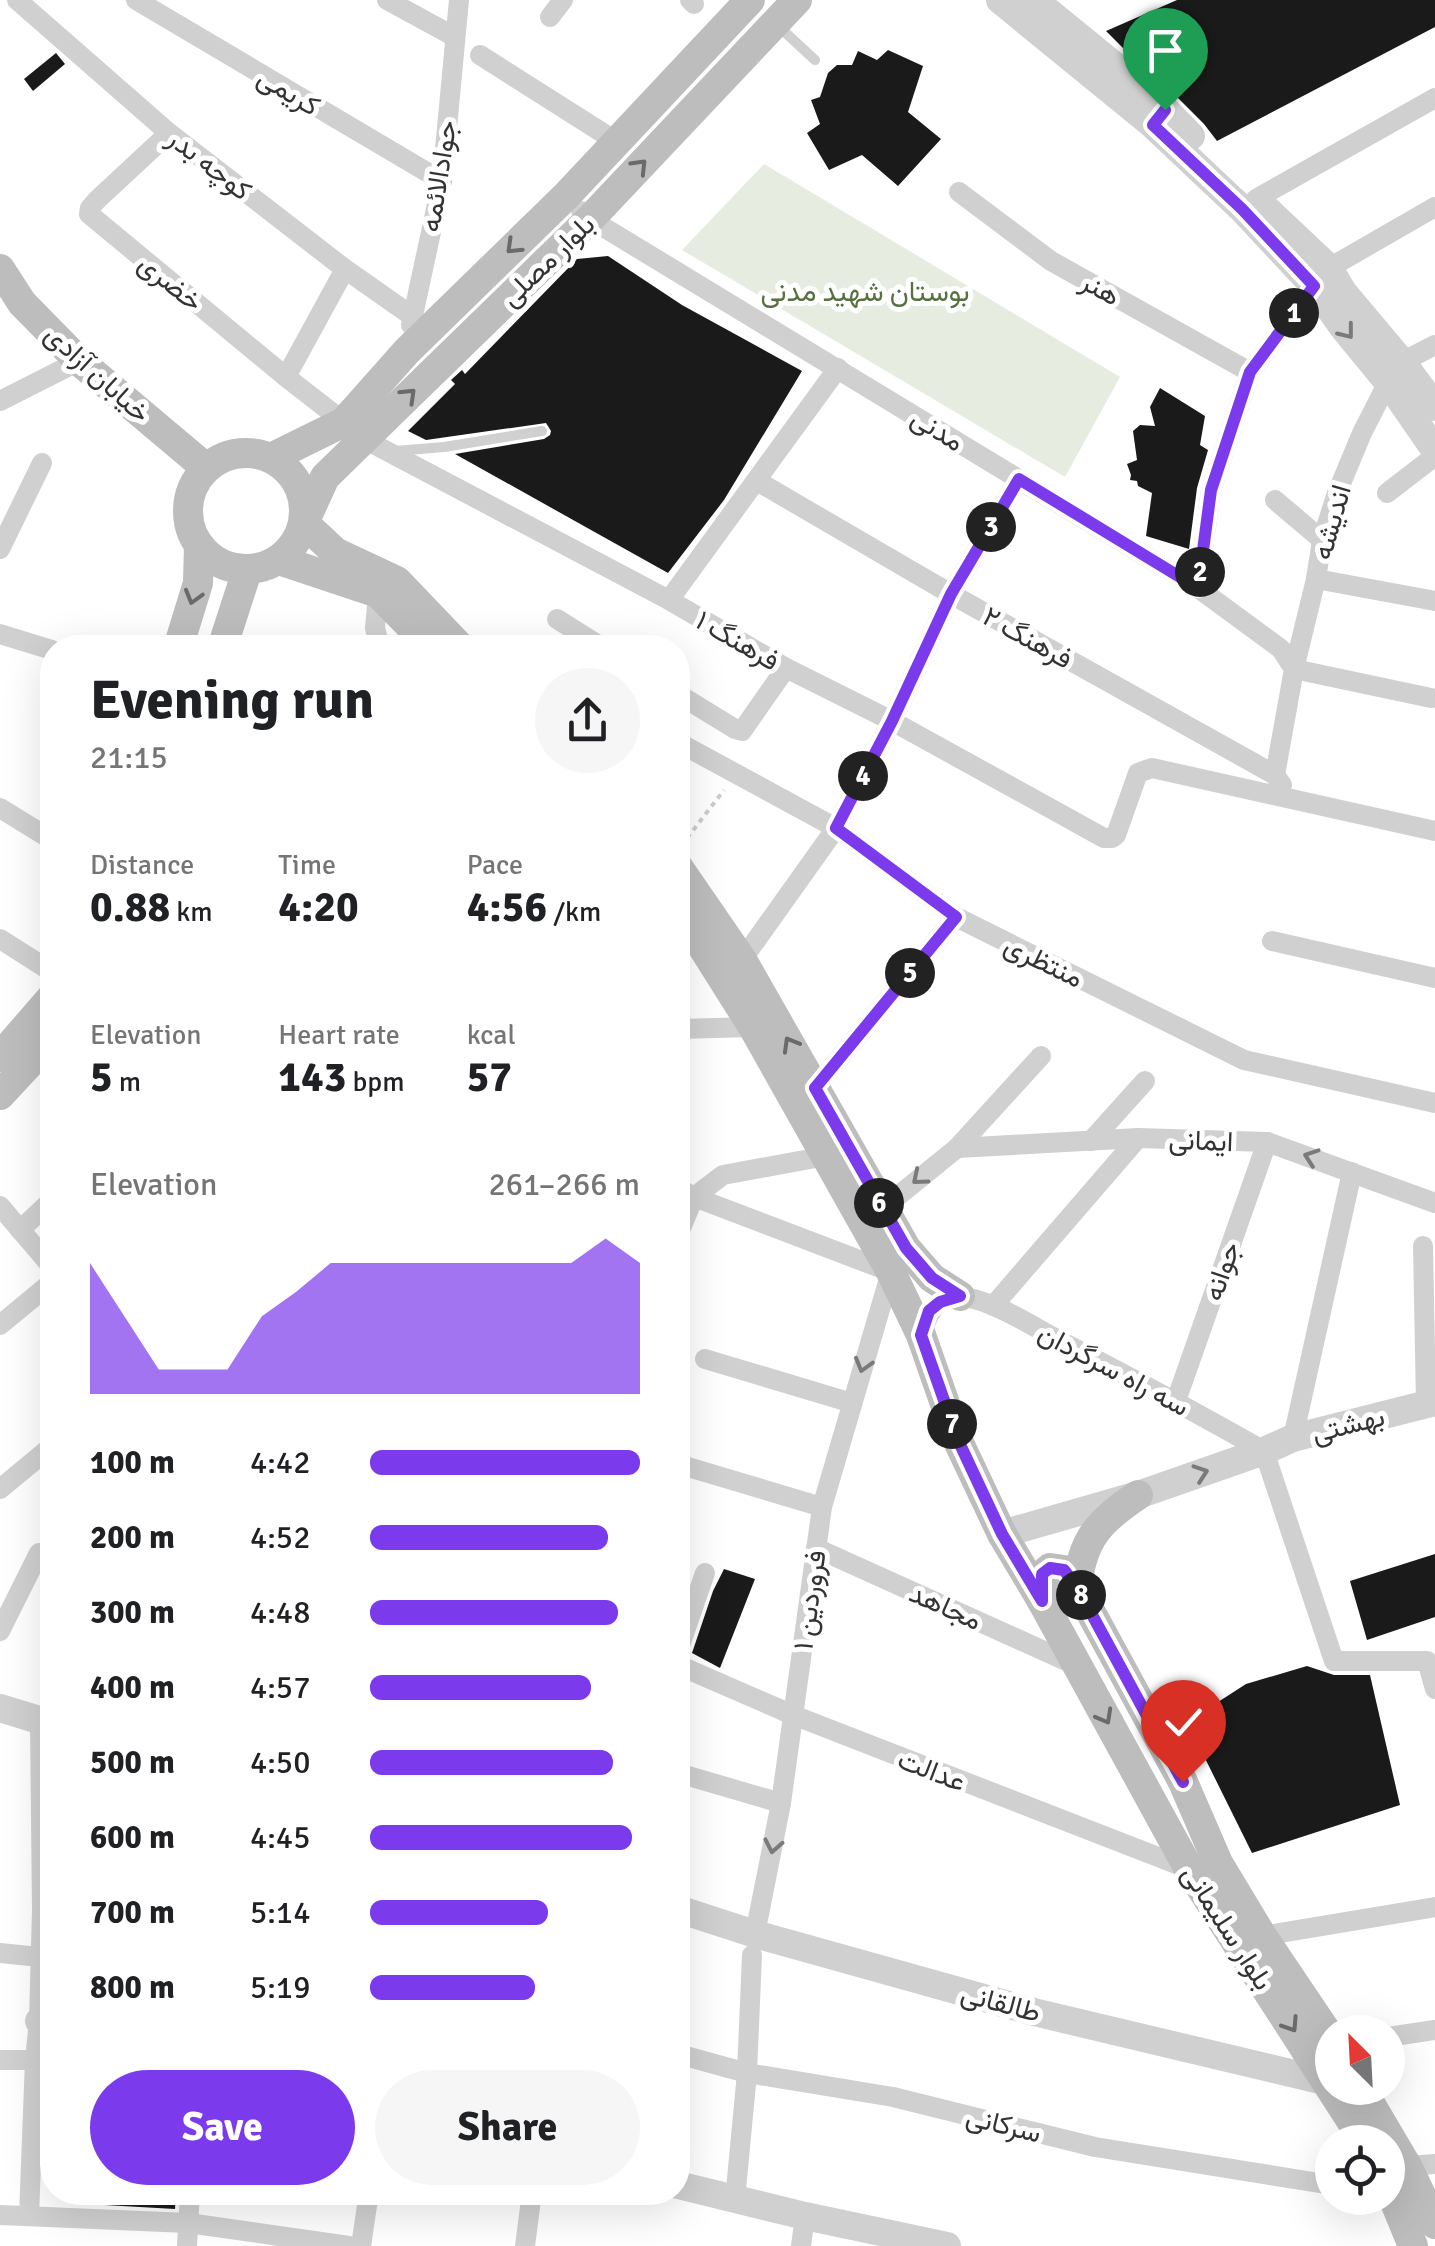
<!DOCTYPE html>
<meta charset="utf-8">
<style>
body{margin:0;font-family:Signika,Vazirmatn,sans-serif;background:#f6f6f6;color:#202124;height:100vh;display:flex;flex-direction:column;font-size:38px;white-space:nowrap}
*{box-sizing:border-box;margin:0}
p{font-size:32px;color:#757577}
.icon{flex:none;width:55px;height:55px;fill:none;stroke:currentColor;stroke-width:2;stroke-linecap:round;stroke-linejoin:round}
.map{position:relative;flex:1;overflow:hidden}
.panel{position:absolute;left:40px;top:635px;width:650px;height:1570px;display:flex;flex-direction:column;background:#fff;border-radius:40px;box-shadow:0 10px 40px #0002}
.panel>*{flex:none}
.needle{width:65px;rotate:336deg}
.tools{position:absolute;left:1315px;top:2015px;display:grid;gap:20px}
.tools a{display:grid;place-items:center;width:90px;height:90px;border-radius:50%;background:#fff;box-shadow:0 10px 40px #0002;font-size:50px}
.pin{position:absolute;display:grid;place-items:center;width:85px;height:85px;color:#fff;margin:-102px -42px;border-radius:50% 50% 50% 0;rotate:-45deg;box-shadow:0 0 10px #0007}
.pin .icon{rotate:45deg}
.km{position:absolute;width:50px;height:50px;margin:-25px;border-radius:50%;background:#222;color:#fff;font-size:28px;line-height:50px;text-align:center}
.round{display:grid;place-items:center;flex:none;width:105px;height:105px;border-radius:52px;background:#f6f6f6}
.head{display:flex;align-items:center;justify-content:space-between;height:170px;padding:0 50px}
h1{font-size:55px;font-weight:700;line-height:75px}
.metrics{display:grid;grid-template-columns:repeat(3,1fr);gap:15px;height:170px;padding:10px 50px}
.metrics div{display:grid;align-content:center}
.metrics b{font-size:42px;font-weight:700}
.metrics small{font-size:28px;font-weight:400}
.metrics p{font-size:28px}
.chart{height:280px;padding:20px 50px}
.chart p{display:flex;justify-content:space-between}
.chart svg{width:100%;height:180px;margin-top:10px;fill:#7c3aed;opacity:.7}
.action{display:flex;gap:20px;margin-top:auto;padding:20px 50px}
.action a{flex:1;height:115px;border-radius:60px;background:#7c3aed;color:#fff;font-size:40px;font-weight:700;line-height:115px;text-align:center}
.action a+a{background:#f6f6f6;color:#202124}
ul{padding:0 50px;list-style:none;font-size:32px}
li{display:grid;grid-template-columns:160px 120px 1fr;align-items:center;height:75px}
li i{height:25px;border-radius:12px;background:#7c3aed}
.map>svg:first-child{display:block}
</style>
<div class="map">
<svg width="1435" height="2246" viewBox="0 0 1435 2246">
<rect width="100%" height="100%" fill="#fff"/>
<polygon fill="#e6ecdf" points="764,164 1120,377 1065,477 682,250"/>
<g fill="#1a1a1a">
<polygon points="1177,0 1435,0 1435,27 1217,141 1204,124 1164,84 1133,58 1106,31"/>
<polygon points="888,50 923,66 908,112 941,139 898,186 862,155 829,170 807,133 820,124 811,100 820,97 828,73 837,65 852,65 858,51 877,60"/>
<polygon points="56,53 65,64 33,91 24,79"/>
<polygon points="608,256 682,305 802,371 724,500 668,573 455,454 544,439 550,435 551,431 546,423 426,440 408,431 455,384 451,380 462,370 465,374 577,259"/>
<polygon points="1160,388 1205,416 1200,445 1208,450 1197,488 1189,549 1146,536 1152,493 1138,486 1137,481 1130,480 1131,475 1127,464 1137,460 1133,431 1140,425 1155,426 1150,407"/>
<polygon points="1435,1554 1435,1617 1367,1640 1350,1581"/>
<polygon points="724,1569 755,1579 720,1668 692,1653 713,1591"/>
<polygon points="1307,1666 1334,1675 1370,1675 1400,1805 1252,1853 1187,1722 1246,1684"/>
<polygon points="87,2192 176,2192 175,2209 87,2204"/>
</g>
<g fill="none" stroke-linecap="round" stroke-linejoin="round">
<polyline stroke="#cdcdcd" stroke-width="4" stroke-dasharray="5 5" stroke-linecap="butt" points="681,846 724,790"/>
<g stroke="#d0d0d0" stroke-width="10">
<polyline points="776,24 815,60"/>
<polyline points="395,451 444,447 542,431"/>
</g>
<g stroke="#d0d0d0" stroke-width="20">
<polyline points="17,0 169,133 345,269 412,316"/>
<polyline points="136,0 442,181"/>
<polyline points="387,0 455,37"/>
<polyline points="690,0 694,4"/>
<polyline points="550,17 563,0"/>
<polyline points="480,55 617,142"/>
<polyline points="169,133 97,200 90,208 89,214 286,377 344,422"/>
<polyline points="959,192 1051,261 1250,372"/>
<polyline points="1256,199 1435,98"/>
<polyline points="581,211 590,219 1198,588 1281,649 1294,669 1275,775"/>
<polyline points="1329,268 1435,207"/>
<polyline points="411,325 442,181 459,0"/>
<polyline points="1402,362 1435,345"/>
<polyline points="286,377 345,269"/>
<polyline points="1388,382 1362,433 1337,493 1322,540 1316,579 1294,669 1431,698"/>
<polyline points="0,401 79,361"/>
<polyline points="364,439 669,600 786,668 892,721 1104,838 1112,838 1116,835 1138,773 1152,768 1435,831"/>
<polyline points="757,481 951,594 1275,775 1282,785"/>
<polyline points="1387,493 1435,456"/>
<polyline points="1275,500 1322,540"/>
<polyline points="0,549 42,463"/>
<polyline points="1316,579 1435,601"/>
<polyline points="1198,588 1211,490 1250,372 1314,286"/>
<polyline points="378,593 375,628 380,648"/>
<polyline points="669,600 838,368"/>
<polyline points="557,619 603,648"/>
<polyline points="0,634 52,650"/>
<polyline points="678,694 735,729 742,731 786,668"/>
<polyline points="685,746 836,828 956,917 1244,1060 1435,1103"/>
<polyline points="0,808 52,840"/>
<polyline points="0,939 52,972"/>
<polyline points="1272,941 1435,978"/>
<polyline points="742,960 836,828 892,721 951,594 1019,479"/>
<polyline points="678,1029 753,1027"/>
<polyline points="815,1088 956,917"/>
<polyline points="1091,1141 1145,1081"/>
<polyline points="957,1148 1138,1138 1267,1142 1435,1203"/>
<polyline points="678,1188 694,1197 891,1272 822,1507 781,1803 755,1934"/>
<polyline points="0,1206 52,1267"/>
<polyline points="882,1209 957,1148 1041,1056"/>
<polyline points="20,1230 52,1200"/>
<polyline points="678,1235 694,1197 723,1175 826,1156"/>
<polyline points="1423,1246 1426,1404"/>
<polyline points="993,1306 1138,1138"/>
<polyline points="0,1325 52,1282"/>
<path d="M 921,1335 C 928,1315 935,1295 961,1297 C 988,1298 1029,1324 1053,1337 C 1124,1374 1194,1411 1264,1451 L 1334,1661 L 1427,1661 L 1435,1689"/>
<polyline points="705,1359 852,1403"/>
<polyline points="1176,1401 1267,1142"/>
<polyline points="1293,1438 1352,1172"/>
<polyline points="688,1467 822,1507"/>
<polyline points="0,1489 52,1446"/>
<polyline points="816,1548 1075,1665"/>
<polyline points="0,1631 39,1553"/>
<polyline points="678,1651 705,1573"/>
<polyline points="678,1665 793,1715 1189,1869"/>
<polyline points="678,1773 781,1803"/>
<polyline points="1262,1936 1435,1907"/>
<polyline points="0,1953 39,1957"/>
<polyline points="1388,2037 1435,2030"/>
<polyline points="678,2054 747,2073 893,2097 1095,2147 1332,2185"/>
<polyline points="0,2060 35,2060"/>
<polyline points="1407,2166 1435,2164"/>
<polyline points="735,2200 747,2073 752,1955"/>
<polyline points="0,2215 188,2223 349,2246"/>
<polyline points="29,2216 35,2060 39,2021 42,1910 40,1722"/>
<polyline points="187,2246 190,2192"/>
<polyline points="361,2246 369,2192"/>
<polyline points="525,2246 532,2192"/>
<polyline points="801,2246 805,2216"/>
</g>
<g stroke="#d0d0d0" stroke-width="28">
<polyline points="1000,0 1153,125 1242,209 1314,286 1342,326 1388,382 1435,450"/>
<polyline points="1034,0 1152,96 1191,136"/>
<polyline points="1261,204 1329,268 1343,292 1402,362 1435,407"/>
<polyline points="1002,1534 1138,1495 1264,1451 1293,1438 1435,1402"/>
<polyline points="0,1708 52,1724"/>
<polyline points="678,1909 755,1934 1034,2012 1328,2082"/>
<polyline points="39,2021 52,2025"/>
<polyline points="678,2185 805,2216 947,2246"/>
</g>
<g stroke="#bdbdbd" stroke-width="30">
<polyline points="0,269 22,303 79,361 206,468"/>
<circle cx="246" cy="511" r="58"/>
<polyline points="271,458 344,422 407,351 566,196 750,0"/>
<polyline points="279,560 378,593 432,648"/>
<polyline points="178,648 198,583 199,545"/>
<polyline points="222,648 247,571"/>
<polyline points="461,648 397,581 335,552 304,523 325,477 590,219 797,0"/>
<polyline points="678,867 742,960 906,1248 932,1278 960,1296"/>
<polyline points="678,908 753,1027 891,1272 921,1335 958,1441 1002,1534 1042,1601 1189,1869 1365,2142"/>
<polyline points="0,1057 52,997"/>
<polyline points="0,1095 52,1039"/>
<path d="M 1077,1587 C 1082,1539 1099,1521 1138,1495"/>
<polyline points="1042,1601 1042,1575 1050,1568 1064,1570 1077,1587 1183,1782 1218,1863 1262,1936 1332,2040"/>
<polyline points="1361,2088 1407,2166 1435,2224"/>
<polyline points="1388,2185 1413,2246"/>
</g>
</g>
<defs><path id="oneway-chevron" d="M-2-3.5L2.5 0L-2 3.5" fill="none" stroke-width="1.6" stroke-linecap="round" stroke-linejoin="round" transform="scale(2.5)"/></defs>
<g stroke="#6a6a6a">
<use href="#oneway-chevron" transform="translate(640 166) rotate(-46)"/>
<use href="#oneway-chevron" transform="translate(513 247) rotate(136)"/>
<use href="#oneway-chevron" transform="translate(409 395) rotate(-44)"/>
<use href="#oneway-chevron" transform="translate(193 597) rotate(106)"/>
<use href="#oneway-chevron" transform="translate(790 1044) rotate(-120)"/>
<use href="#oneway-chevron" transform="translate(1105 1717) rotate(61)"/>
<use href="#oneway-chevron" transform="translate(1291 2025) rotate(57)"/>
</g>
<g stroke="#7a7a7a">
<use href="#oneway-chevron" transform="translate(1347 332) rotate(52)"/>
<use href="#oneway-chevron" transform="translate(1311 1157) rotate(-161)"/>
<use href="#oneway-chevron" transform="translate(919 1178) rotate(140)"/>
<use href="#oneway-chevron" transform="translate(863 1365) rotate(106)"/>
<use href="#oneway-chevron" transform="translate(1201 1473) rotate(-19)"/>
<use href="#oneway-chevron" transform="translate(773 1846) rotate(101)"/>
</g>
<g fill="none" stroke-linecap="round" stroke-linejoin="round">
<g stroke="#fff" stroke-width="20">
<polyline id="route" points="1165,110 1153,125 1242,209 1314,286 1250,372 1211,490 1198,588 1019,479 951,594 892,721 836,828 956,917 815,1088 906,1248 932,1278 960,1296 940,1302 929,1311 921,1335 958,1440 1002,1534 1042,1601 1042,1574 1050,1568 1064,1570 1077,1587 1183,1782"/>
</g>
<use href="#route" stroke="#7c3aed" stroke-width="12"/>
</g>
<g text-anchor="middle" stroke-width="10" stroke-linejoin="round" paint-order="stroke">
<g font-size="28" fill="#333" stroke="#fff">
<text transform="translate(289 91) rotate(31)" y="10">کریمی</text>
<text transform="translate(210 164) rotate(38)" y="10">کوچه بدر</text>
<text transform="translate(438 176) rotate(-81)" y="10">جوادالائمه</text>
<text transform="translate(547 260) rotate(-44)" y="10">بلوار مصلی</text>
<text transform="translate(171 282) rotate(39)" y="10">خضری</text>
<text transform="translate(1101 288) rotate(29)" y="10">هنر</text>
<text transform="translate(98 373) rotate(42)" y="10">خیابان آزادی</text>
<text transform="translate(938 429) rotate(32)" y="10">مدنی</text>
<text transform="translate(1331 522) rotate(-74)" y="10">اندیشه</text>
<text transform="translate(1028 637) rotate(29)" y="10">فرهنگ ۲</text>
<text transform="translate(738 640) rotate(30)" y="10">فرهنگ ۱</text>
<text transform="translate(1044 961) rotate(26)" y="10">منتظری</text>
<text transform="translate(1201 1140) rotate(2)" y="10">ایمانی</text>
<text transform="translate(1221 1271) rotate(-71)" y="10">جوانه</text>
<text transform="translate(1114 1369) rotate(28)" y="10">سه راه سرگردان</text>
<text transform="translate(1348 1424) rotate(-14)" y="10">بهشتی</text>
<text transform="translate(809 1600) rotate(-82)" y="10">فروردین ۱</text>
<text transform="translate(946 1606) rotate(24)" y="10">مجاهد</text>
<text transform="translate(932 1770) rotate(21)" y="10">عدالت</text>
<text transform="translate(1228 1927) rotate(57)" y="10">بلوار سلیمانی</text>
<text transform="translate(1001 2002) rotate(15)" y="10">طالقانی</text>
<text transform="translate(1004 2124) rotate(14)" y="10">سرکانی</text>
</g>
<g font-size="28" fill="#56703f" stroke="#fff">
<text x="865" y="301">بوستان شهید مدنی</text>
</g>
</g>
</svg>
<div class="tools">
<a><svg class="needle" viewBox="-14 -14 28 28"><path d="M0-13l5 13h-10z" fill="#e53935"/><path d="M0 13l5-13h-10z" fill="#757577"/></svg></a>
<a><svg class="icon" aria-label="locate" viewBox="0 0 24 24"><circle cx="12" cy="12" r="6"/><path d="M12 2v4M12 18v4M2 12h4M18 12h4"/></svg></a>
</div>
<div class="pin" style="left:1165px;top:110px;background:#1e9e55"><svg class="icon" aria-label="arrive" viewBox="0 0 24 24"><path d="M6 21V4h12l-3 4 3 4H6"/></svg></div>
<div class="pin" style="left:1183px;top:1782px;background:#d93025"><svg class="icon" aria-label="check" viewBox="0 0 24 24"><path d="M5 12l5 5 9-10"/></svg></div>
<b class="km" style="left:1294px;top:313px">1</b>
<b class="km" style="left:1200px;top:572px">2</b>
<b class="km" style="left:991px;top:527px">3</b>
<b class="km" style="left:863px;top:776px">4</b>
<b class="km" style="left:910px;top:973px">5</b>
<b class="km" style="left:879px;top:1203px">6</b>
<b class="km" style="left:952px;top:1424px">7</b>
<b class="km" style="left:1081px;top:1595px">8</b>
<section class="panel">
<div class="head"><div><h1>Evening run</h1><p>21:15</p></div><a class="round"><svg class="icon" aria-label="share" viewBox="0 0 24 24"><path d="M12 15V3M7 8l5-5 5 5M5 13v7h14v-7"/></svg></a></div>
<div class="metrics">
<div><p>Distance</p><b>0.88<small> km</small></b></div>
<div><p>Time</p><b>4:20</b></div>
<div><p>Pace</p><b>4:56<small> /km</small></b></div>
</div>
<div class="metrics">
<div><p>Elevation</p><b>5<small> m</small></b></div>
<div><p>Heart rate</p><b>143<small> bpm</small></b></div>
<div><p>kcal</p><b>57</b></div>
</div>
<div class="chart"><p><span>Elevation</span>261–266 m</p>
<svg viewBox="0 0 160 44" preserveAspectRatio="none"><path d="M0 44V12L10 25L20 38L30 38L40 38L50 25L60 19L70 12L80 12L90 12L100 12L110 12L120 12L130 12L140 12L150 6L160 12V44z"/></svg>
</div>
<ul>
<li><b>100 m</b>4:42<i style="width:100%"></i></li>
<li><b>200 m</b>4:52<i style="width:88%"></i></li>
<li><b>300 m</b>4:48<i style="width:92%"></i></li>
<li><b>400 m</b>4:57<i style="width:82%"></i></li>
<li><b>500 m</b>4:50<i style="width:90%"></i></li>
<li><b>600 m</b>4:45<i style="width:97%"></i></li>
<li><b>700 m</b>5:14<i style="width:66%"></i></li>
<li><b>800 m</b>5:19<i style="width:61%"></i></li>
</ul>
<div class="action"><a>Save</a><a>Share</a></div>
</section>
</div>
